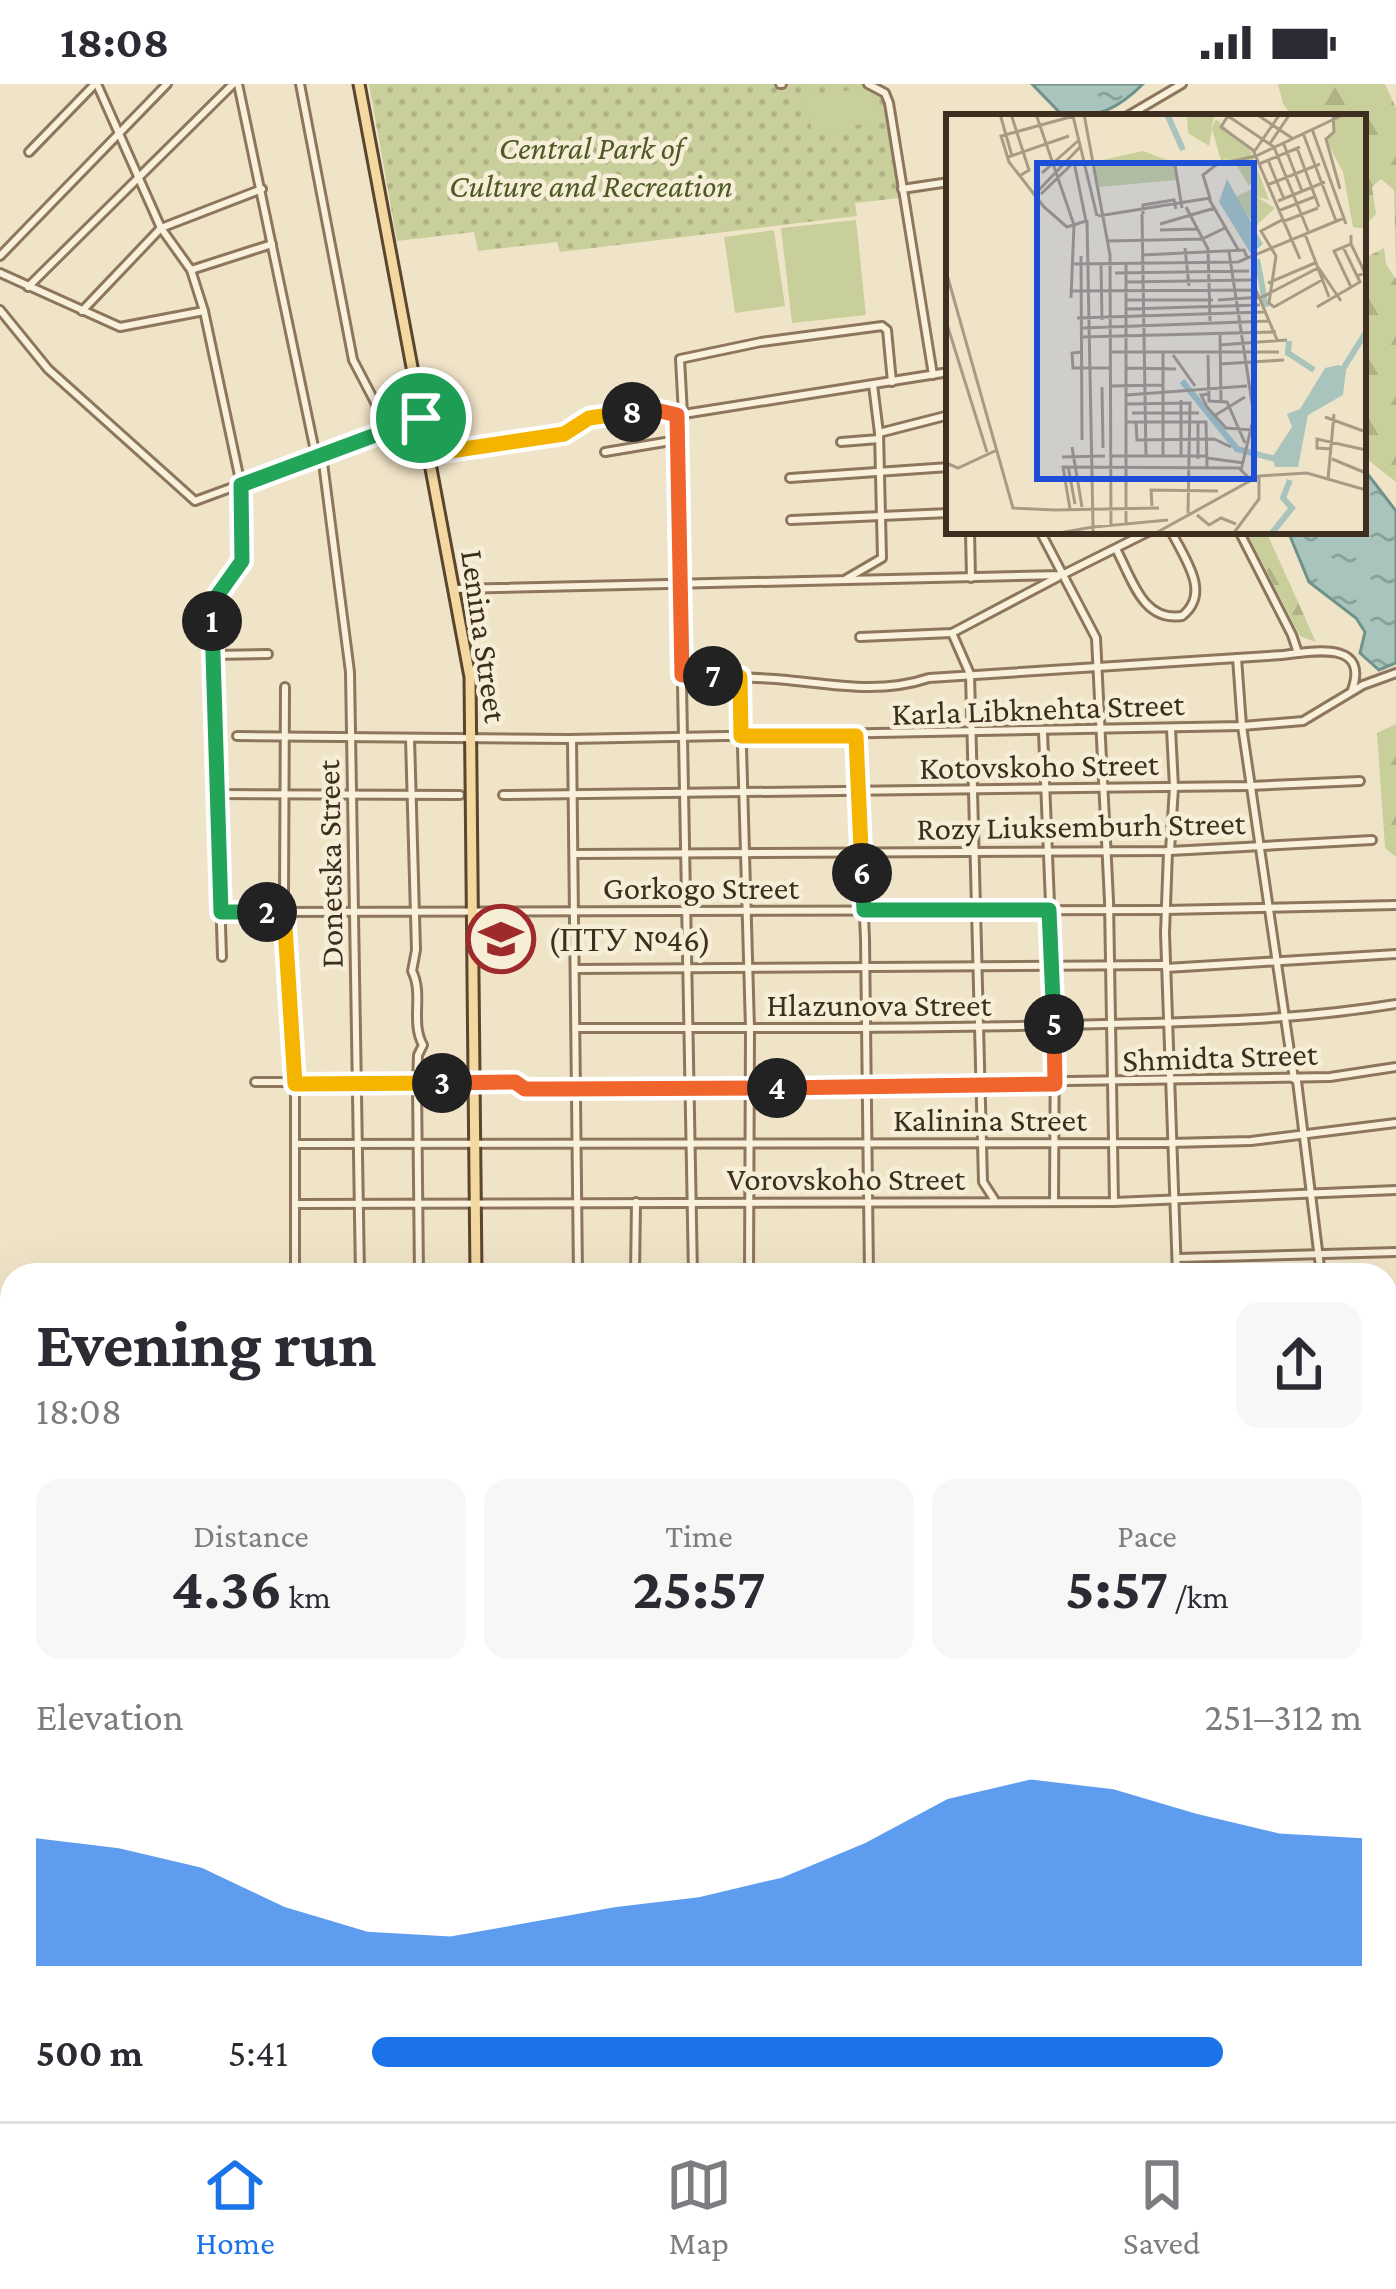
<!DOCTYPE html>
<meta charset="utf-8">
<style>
body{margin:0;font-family:"Crimson Pro",serif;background:#f7f7f7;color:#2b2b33;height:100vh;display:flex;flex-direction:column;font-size:45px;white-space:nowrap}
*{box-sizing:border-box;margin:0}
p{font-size:39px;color:#7c7c81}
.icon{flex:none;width:66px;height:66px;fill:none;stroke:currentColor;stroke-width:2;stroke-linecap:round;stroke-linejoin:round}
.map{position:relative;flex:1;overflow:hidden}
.details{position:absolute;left:0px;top:1179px;width:1398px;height:858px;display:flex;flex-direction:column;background:#fff;border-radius:36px 36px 0 0;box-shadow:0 12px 48px #0002}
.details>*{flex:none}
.pin{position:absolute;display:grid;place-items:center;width:102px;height:102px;color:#fff;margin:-51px;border:6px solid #fff;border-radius:50%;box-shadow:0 3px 12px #0007}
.km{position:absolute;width:60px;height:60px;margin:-30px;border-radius:50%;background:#222;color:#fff;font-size:33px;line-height:60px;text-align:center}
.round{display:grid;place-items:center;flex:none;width:126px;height:126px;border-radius:24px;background:#f7f7f7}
.summary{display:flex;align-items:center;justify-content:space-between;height:204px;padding:0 36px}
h1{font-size:66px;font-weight:700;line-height:90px}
.stats{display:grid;grid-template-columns:repeat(3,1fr);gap:18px;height:204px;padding:12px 36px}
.stats div{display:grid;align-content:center;border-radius:24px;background:#f7f7f7;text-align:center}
.stats b{font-size:60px;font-weight:700}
.stats small{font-size:33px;font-weight:400}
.stats p{font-size:33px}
.chart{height:336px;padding:24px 36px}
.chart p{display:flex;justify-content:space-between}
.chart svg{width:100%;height:216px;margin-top:12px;fill:#1a73e8;opacity:.7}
ul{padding:0 36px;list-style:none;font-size:39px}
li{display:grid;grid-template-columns:192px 144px 1fr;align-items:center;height:90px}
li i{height:30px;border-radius:15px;background:#1a73e8}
.status{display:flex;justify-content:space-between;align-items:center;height:84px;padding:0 60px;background:#fff;direction:ltr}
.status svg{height:33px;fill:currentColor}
.tabs{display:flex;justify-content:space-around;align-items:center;height:168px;border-top:3px solid #e1e1e2;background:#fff;font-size:33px;color:#7c7c81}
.tabs a{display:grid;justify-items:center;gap:6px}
.tabs .current{color:#1a73e8}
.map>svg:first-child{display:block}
</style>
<div class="status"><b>18:08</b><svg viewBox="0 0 49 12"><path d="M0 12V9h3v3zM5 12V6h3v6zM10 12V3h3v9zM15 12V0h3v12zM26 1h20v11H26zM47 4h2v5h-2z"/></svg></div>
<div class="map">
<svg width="1396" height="2037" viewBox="0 0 1396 2037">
<defs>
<pattern id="grass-dots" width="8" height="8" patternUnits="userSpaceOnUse" patternTransform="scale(3)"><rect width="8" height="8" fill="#c9cf9b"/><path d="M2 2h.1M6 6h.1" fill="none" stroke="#aeb285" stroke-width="1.8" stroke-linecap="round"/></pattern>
<pattern id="forest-firs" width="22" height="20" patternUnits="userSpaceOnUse" patternTransform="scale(3)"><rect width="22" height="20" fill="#c9cf9b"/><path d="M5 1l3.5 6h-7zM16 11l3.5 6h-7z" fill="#aeb285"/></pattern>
<pattern id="water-ripples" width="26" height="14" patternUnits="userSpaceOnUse" patternTransform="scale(3)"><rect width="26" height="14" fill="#a9c4bc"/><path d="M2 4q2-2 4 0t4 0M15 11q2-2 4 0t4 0" fill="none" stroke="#8ba098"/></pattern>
</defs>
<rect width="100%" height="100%" fill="#f0e4c8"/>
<polygon fill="url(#grass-dots)" points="369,0 875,0 885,4 900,114 855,119 857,132 560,168 557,158 478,167 474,148 397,157"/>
<g fill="url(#forest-firs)">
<polygon points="1278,0 1385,0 1396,24 1396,190 1394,106 1381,95 1372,103 1376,130 1363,144 1363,33 1293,33 1283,20"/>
<polygon points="1384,164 1386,180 1396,195 1396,398 1363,372 1363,175"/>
<polygon points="1246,447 1266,447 1316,558 1300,552"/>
<polygon points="1396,640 1396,773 1385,764 1377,649"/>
</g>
<g fill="#c9cf9b">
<polygon points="870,3 876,38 812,48 806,13"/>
<polygon points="856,136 866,231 792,239 781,144"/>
<polygon points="774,146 785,222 735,229 724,153"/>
</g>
<g fill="url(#water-ripples)" stroke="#6f938a" stroke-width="3">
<path d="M 1032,0 L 1143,0 C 1118,25 1099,33 1064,33 Z"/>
<polygon points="1363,384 1396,427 1396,579 1379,586 1360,569 1365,548 1356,534 1309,498 1288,447 1363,447"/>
</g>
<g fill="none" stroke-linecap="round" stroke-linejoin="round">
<polyline stroke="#6f938a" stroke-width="3" points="1386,1851 1396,1853"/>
<g stroke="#8d765c" stroke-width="12">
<g id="minor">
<polyline points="97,0 161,144 191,186 204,227 241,401 242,477 211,519 222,873"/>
<polyline points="238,0 316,372"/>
<polyline points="300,0 353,276 389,345"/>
<polyline points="780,0 782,0"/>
<polyline points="868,0 885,9 889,19 933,291"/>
<polyline points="1126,33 1182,0"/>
<polyline points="29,68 95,0"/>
<polyline points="902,105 949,98"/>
<polyline points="0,172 167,0"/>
<polyline points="191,186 272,160"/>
<polyline points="0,189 120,243 204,227"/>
<polyline points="28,203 233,0"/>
<polyline points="0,226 48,285 195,417 421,334"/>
<polyline points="82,227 161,144 262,105"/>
<polyline points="683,330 680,275 761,258 882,242 887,246 892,298"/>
<polyline points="677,331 693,1191"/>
<polyline points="393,344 397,357 421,363 430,370 564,350 589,334 652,325 671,332 949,288"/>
<polyline points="879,349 949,331"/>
<polyline points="841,358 879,355"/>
<polyline points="605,368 677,356"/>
<polyline points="322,371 350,588 360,1191"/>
<polyline points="790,394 949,383"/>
<polyline points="791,436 949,429"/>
<polyline points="970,447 971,494"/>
<polyline points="1040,447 1096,554 1109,817 1114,1118"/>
<polyline points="1239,447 1292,551 1298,569"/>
<path d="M 1116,465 C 1132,494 1142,538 1182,532 C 1212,509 1184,474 1171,447"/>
<polyline points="846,495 882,474 879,349 873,301"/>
<polyline points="453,505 1062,491 1150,447"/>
<polyline points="952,549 970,590 983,1098 994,1115"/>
<polyline points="860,553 952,549 1058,493"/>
<polyline points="212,571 268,570"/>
<polyline points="1237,574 1242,642 1294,995 1297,997 1321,1191"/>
<path d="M 682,591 C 717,592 752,593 787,596 C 835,601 881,610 929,594 L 1282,571 C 1310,568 1370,555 1352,606"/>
<polyline points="740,593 750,945 749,1191"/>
<polyline points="285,603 284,815 295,1001 295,1191"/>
<polyline points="1043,648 1055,942 1054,1118"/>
<polyline points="237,652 569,655 1242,642 1303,637 1363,601 1396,589"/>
<polyline points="856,652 865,855 869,1191"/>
<path d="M 410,654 L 416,866 L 412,887 C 424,910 410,938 423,961 L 418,971 L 417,999 L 419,1191"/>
<polyline points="572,655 578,1191"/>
<polyline points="217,710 460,711"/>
<polyline points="503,711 1250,702 1360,697"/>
<polyline points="1168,767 1165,849 1177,1191"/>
<polyline points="1170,767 1174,703 1171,645"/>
<polyline points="575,770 1170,767 1372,756"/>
<polyline points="221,828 1165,826 1396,821"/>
<polyline points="1166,884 1396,870"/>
<polyline points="576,885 1166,881"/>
<path d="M 577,944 C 753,944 929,945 1105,940 C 1203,938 1299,936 1396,920"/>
<polyline points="255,998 515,998 525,1005 557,1005 1330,993 1396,983"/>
<polyline points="296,1060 1170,1059 1251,1057 1396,1039"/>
<polyline points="295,1120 1114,1118 1396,1106"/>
<polyline points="1178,1174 1396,1168"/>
<polyline points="635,1191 636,1118"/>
<polyline points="1386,1231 1396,1231"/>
<polyline points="1386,1284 1396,1284"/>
<polyline points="1386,1593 1396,1626"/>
<polyline points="1386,1692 1396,1644"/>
<polyline points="181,2025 183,2037"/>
<polyline points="213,2025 215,2037"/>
<polyline points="301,2025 306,2037"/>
<polyline points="361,2025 361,2037"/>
<polyline points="402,2025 456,2026"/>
<polyline points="672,2025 673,2037"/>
<polyline points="676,2025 891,2035"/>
<polyline points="1334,2025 1361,2030"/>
<polyline points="183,2036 255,2025"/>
<polyline points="430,2037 431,2025"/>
<polyline points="576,2037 576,2025"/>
<polyline points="975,2037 976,2025"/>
</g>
</g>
<g stroke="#5b4430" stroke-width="15">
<g id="major">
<polyline points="359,0 470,593 476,1191"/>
<polyline points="479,2037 479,2025"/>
<polyline points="1347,2037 1382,2025"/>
</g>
</g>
<use href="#minor" stroke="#faf1dc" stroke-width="6"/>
<use href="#major" stroke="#f3d9a0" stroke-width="9"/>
<g stroke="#3d2e20" stroke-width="3" stroke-dasharray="21 21" stroke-linecap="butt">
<polyline points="0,1326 12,1345"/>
<polyline points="0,1359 12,1377"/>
<polyline points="48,2037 58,2025"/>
<polyline points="78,2037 89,2025"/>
</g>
</g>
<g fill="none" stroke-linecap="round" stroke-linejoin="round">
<g stroke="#fff" stroke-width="24">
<polyline id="split-1" points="212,537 212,519 242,477 241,401 421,334"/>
</g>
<g stroke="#fff" stroke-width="24">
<polyline id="split-2" points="212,537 221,828 267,828"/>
</g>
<g stroke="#fff" stroke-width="24">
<polyline id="split-3" points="267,828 284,827 295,1000 442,999"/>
</g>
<g stroke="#fff" stroke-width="24">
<polyline id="split-4" points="442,999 515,998 525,1005 557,1005 777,1004"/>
</g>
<g stroke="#fff" stroke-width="24">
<polyline id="split-5" points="777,1004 1055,1000 1054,940"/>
</g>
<g stroke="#fff" stroke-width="24">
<polyline id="split-6" points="862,789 864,826 1049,826 1054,940"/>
</g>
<g stroke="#fff" stroke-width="24">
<polyline id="split-7" points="713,592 740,593 741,652 856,652 862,789"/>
</g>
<g stroke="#fff" stroke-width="24">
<polyline id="split-8" points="632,328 652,325 677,331 682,591 713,592"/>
</g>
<g stroke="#fff" stroke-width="24">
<polyline id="split-9" points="421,334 430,370 564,350 589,334 632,328"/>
</g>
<use href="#split-1" stroke="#22a559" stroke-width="15"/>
<use href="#split-2" stroke="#22a559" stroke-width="15"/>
<use href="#split-3" stroke="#f5b400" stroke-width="15"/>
<use href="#split-4" stroke="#f0652b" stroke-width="15"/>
<use href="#split-5" stroke="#f0652b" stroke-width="15"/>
<use href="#split-6" stroke="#22a559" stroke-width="15"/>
<use href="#split-7" stroke="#f5b400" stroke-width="15"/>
<use href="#split-8" stroke="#f0652b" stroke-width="15"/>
<use href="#split-9" stroke="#f5b400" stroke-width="15"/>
</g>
<defs>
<g id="university-ring" transform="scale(3.45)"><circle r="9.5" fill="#f7eed8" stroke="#9e2a2b" stroke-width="1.5"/><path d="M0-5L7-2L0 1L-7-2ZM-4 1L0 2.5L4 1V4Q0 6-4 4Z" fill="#9e2a2b"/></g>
</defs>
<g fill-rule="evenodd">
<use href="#university-ring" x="501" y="855"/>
</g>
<g text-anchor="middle" stroke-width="9" stroke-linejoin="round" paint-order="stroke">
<g font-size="33" font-style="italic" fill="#4d5a26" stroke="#f7eed8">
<text x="591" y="75">Central Park of<tspan x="591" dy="38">Culture and Recreation</tspan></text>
</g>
<g font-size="33" fill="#3d2e20" stroke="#f7eed8">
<text transform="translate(485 552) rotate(82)" y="12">Lenina Street</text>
<text transform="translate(1038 624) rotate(-2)" y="12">Karla Libknehta Street</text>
<text transform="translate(1039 681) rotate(-1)" y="12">Kotovskoho Street</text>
<text transform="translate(1081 741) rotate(-1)" y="12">Rozy Liuksemburh Street</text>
<text transform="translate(329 780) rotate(-91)" y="12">Donetska Street</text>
<text x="701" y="815">Gorkogo Street</text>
<text x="879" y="932">Hlazunova Street</text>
<text transform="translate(1220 972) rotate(-2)" y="12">Shmidta Street</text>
<text x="990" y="1047">Kalinina Street</text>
<text x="846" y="1106">Vorovskoho Street</text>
</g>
<g font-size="33" fill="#3d2e20" stroke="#f7eed8" text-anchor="start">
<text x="548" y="867">(ПТУ №46)</text>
</g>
</g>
<g transform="translate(946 30)">
<rect width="420" height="420" fill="#f0e4c8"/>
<path d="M 197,37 L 229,49 L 231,66 L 153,73 L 148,48 Z" fill="#c9cf9b"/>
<path d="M 241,0 L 269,0 L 265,15 L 270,5 L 304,35 L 323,86 L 311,83 L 329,94 L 310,112 L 287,84 L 308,74 L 308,65 L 303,72 L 291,52 L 274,50 L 282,44 L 275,47 L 266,15 L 263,32 L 242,19 ZM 388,0 L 420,0 L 420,115 L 407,113 L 397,58 L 380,26 L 389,19 Z" fill="#c9cf9b"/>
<path d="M 281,65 L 317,130 L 305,140 L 273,88 ZM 393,251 L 400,257 L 397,281 L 362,301 L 352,353 L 329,353 L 327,342 L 346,313 L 341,300 L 354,295 L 379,254 Z" fill="#a9c4bc"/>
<path fill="none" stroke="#a9c4bc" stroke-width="6" d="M 221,0 L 237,36M 311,145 L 320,193M 343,227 L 342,239 L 368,256M 397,255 L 420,218M 236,267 L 291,335 L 329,345M 325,420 L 346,394 L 337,384 L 344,366"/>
<path fill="none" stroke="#a89b85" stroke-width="3" d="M 54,0 L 66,42M 65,0 L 83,56 L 75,61M 90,0 L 128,111 L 125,184M 135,0 L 55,22 L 63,48 L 98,93 L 121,113 L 140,107M 138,0 L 164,141 L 165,411M 283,0 L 275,13 L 307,36 L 354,145M 310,0 L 346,24M 387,0 L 388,18 L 380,25 L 394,75M 127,2 L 151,102M 282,2 L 328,33 L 362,117M 366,15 L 400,110M 357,19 L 390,107M 337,28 L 356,77M 323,31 L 344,0M 351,34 L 373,93M 308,38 L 334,0M 62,43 L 123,22M 322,46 L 338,85M 128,48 L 140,107M 212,49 L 229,51 L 236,94M 313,50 L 354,33M 96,59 L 133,26M 321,71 L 374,50M 89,80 L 134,33M 95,80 L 127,49M 263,85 L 293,137M 332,87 L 379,68M 240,93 L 262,135 L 264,207M 332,97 L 368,83M 196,100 L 200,342M 197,100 L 197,91 L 209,89 L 228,86 L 230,95M 152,102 L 264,84 L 257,61 L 270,51 L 310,42 L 399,0M 336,106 L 315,117 L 330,142 L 323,189 L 328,193 L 376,166M 336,108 L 372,94M 214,110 L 269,94M 214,116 L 251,115M 359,120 L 383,183M 405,121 L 405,130 L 388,137 L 405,173M 161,127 L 256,125 L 281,113M 405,130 L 419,159 L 411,162M 239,134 L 243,172M 283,138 L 308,302 L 295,356M 197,141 L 298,136 L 301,143M 135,142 L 136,326M 128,150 L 292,148 L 398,104M 155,150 L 156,206M 372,153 L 395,187M 0,157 L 67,394 L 109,396M 169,159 L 303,157M 180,168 L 305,166M 322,169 L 369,149M 125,177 L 310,176 L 332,228M 181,186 L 267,186M 272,186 L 316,183 L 372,154M 371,193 L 414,168 L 397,133M 181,195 L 314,191M 131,204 L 318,198M 0,207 L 41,338M 137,214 L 323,207M 274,220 L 275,288M 137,223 L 330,218M 274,231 L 341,226M 135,238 L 126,239 L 127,254 L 165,254M 165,238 L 333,238M 217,238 L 217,342M 227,241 L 249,272M 262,241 L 263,287 L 281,288 L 299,329M 274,250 L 338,246M 181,254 L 230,255M 165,272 L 216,271M 156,273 L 157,334M 263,280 L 255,281 L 261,293 L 280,314 L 306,316M 181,281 L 301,272M 235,286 L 235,342M 181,290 L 244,289 L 242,399M 186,299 L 253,299M 268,302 L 299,283M 379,303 L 420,318M 252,307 L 252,345M 181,308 L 260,308 L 261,353M 190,308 L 191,326 L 268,325 L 285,333M 126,333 L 136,393M 386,335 L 371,334 L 371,325 L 420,336M 166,342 L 261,342M 116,343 L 159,342M 261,344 L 298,349M 386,345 L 420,359M 0,349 L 12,354 L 51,336M 122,352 L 129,390M 382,365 L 388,300M 206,392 L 205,376 L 272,377M 124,395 L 117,353 L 293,354 L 303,364M 109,396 L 213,394M 251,401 L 263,411 L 275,404 L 290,410M 180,409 L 180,151M 113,419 L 147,413 L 141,106M 147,420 L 147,413 L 222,406M 208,420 L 313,362 L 361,359 L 420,376M 287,420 L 313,385 L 313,362"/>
<path fill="#1d4ed8" fill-opacity="0.15" stroke="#1d4ed8" stroke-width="6" d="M 91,49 L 308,49 L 308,365 L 91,365 Z"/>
<rect width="420" height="420" fill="none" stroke="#3d2e20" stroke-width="6"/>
</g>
</svg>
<div class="pin" style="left:421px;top:334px;background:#1e9e55"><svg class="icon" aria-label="arrive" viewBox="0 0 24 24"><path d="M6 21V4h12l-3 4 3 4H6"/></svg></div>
<b class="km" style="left:212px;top:537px">1</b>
<b class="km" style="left:267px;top:828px">2</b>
<b class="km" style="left:442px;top:999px">3</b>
<b class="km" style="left:777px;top:1004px">4</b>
<b class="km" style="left:1054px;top:940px">5</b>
<b class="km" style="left:862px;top:789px">6</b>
<b class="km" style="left:713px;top:592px">7</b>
<b class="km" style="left:632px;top:328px">8</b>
<section class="details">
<div class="summary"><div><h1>Evening run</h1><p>18:08</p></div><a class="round"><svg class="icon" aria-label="share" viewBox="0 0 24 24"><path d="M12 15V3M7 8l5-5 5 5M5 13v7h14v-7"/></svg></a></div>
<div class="stats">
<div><p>Distance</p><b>4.36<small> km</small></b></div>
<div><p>Time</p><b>25:57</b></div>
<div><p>Pace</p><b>5:57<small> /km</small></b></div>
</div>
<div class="chart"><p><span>Elevation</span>251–312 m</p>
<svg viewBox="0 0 160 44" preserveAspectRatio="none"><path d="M0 44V18L10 20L20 24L30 32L40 37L50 38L60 35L70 32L80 30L90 26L100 19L110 10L120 6L130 8L140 13L150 17L160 18V44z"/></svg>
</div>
<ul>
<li><b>500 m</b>5:41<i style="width:86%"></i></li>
</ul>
</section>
</div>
<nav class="tabs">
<a class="current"><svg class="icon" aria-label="home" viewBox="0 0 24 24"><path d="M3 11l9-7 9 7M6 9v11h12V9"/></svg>Home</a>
<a><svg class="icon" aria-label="map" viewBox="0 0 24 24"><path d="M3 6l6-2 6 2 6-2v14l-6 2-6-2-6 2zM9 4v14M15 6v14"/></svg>Map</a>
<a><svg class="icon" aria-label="saved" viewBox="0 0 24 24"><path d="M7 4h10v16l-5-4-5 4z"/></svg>Saved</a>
</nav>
